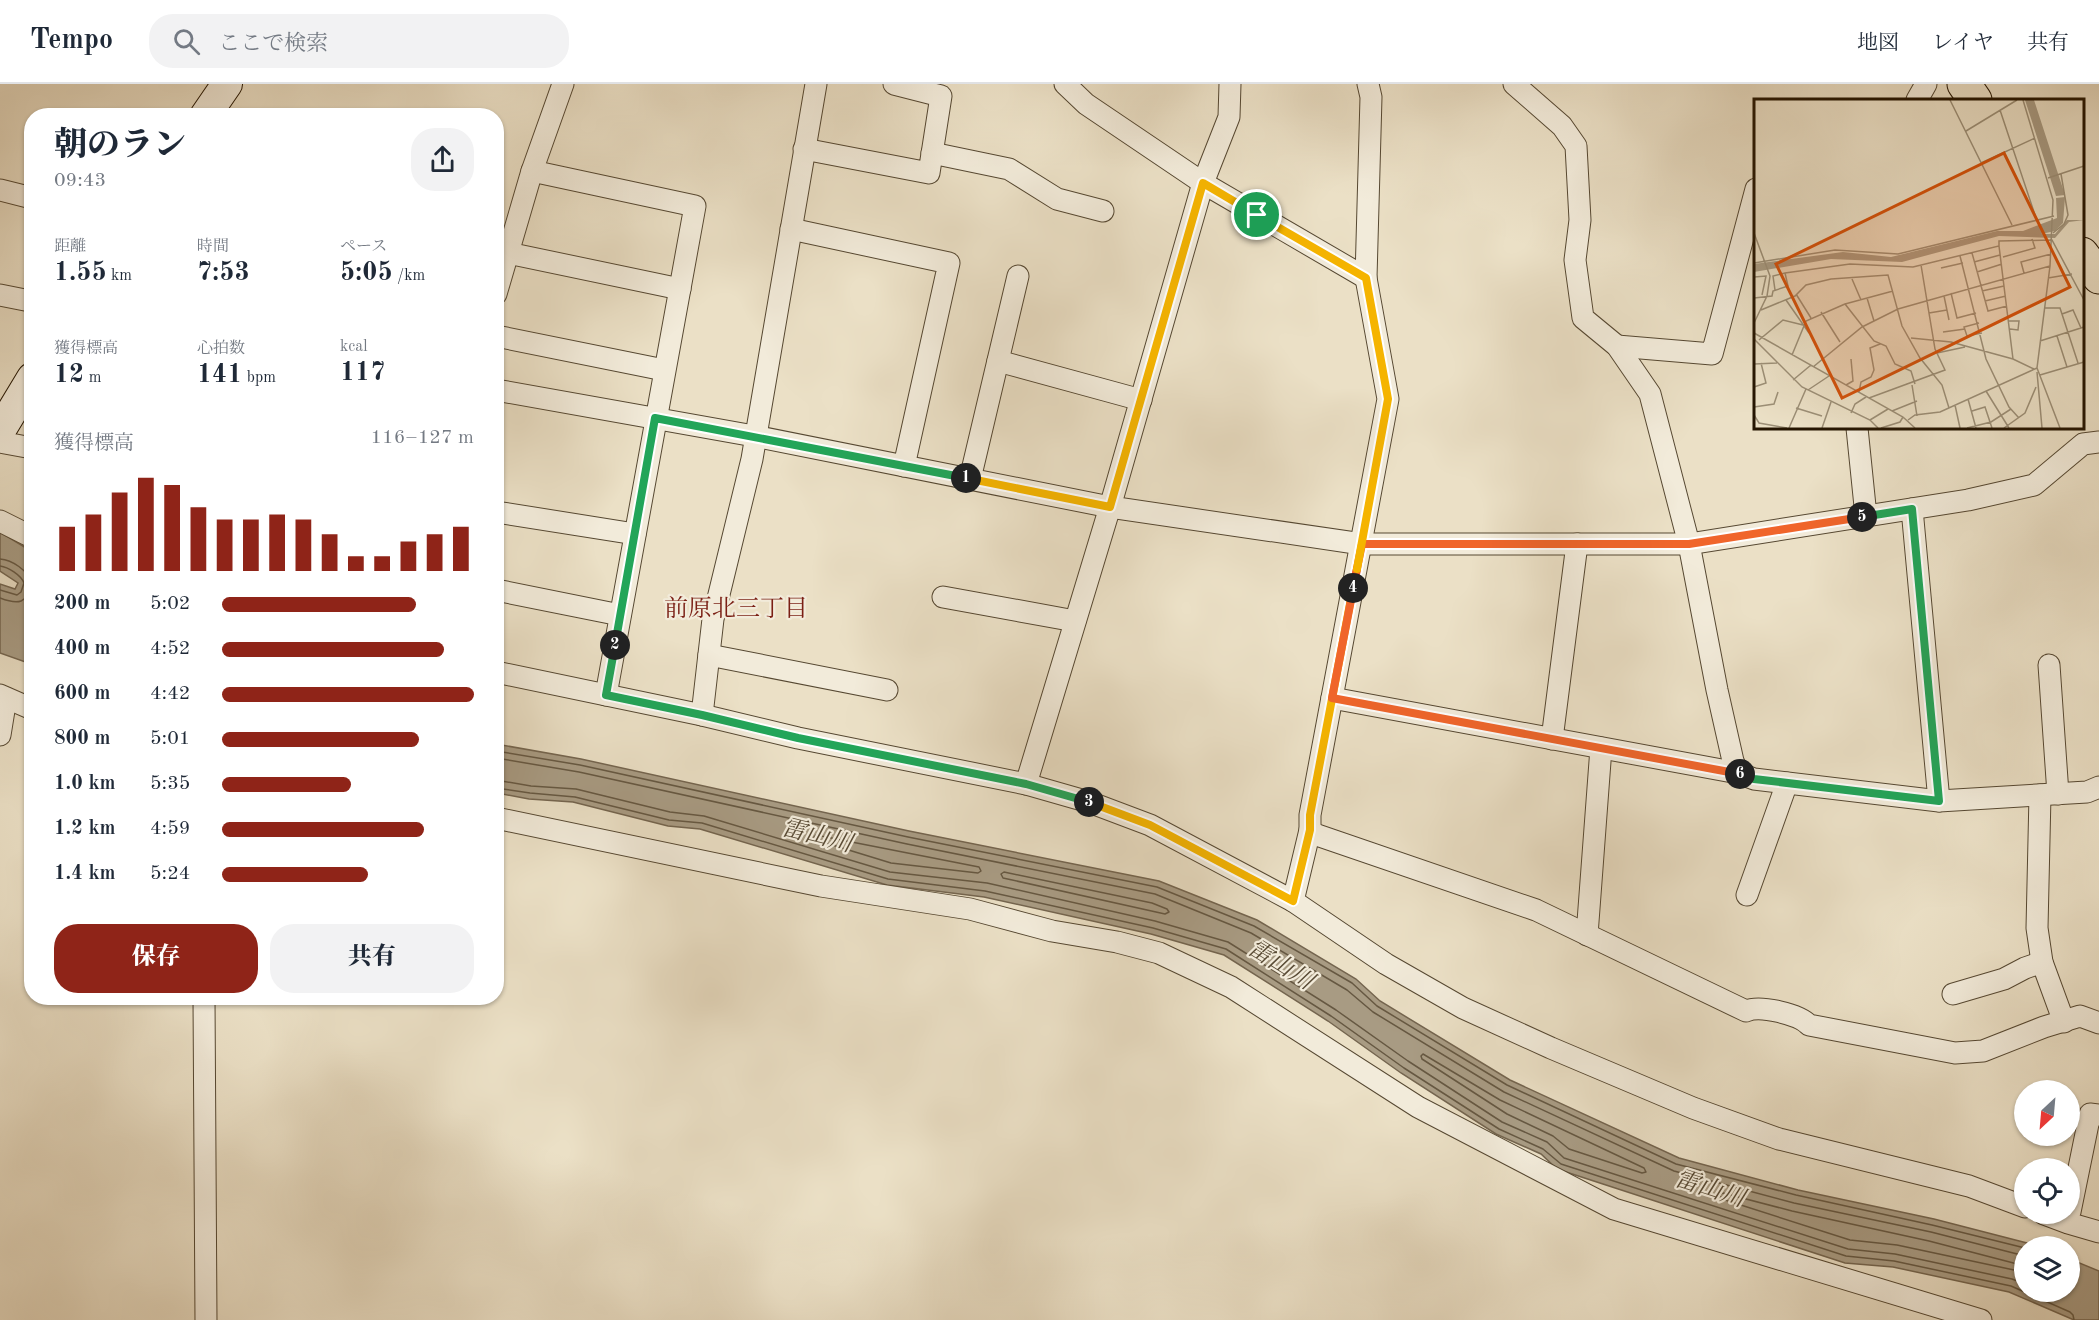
<!DOCTYPE html>
<html lang="ja">
<meta charset="utf-8">
<style>
body{margin:0;font-family:"Old Standard TT","Noto Serif JP",serif;background:#f2f2f3;color:#1f2937;height:100vh;display:flex;flex-direction:column;font-size:22px;white-space:nowrap}
*{box-sizing:border-box;margin:0}
p{font-size:20px;color:#747a83}
.icon{flex:none;width:33px;height:33px;fill:none;stroke:currentColor;stroke-width:2;stroke-linecap:round;stroke-linejoin:round}
.map{position:relative;flex:1;overflow:hidden}
.sheet{position:absolute;left:24px;top:24px;width:480px;height:897px;display:flex;flex-direction:column;background:#fff;border-radius:24px;box-shadow:0 2px 4px #0004}
.sheet>*{flex:none}
.needle{width:39px;rotate:206deg}
.tools{position:absolute;left:2014px;top:996px;display:grid;gap:12px}
.tools a{display:grid;place-items:center;width:66px;height:66px;border-radius:50%;background:#fff;box-shadow:0 2px 4px #0004;font-size:30px}
.pin{position:absolute;display:grid;place-items:center;width:51px;height:51px;color:#fff;margin:-26px;border:3px solid #fff;border-radius:50%;box-shadow:0 2px 6px #0007}
.km{position:absolute;width:30px;height:30px;margin:-15px;border-radius:50%;background:#222;color:#fff;font-size:16px;line-height:30px;text-align:center}
.round{display:grid;place-items:center;flex:none;width:63px;height:63px;border-radius:24px;background:#f2f2f3}
.headline{display:flex;align-items:center;justify-content:space-between;height:102px;padding:0 30px}
h1{font-size:33px;font-weight:800;line-height:45px}
.figures{display:grid;grid-template-columns:repeat(3,1fr);gap:9px;height:102px;padding:6px 30px}
.figures div{display:grid;align-content:center}
.figures b{font-size:26px;font-weight:800}
.figures small{font-size:16px;font-weight:400}
.figures p{font-size:16px}
.chart{height:168px;padding:12px 30px}
.chart p{display:flex;justify-content:space-between}
.chart svg{width:100%;height:108px;margin-top:6px;stroke:#8f2418;stroke-width:6}
.primary-button{display:flex;gap:12px;margin-top:auto;padding:12px 30px}
.primary-button a{flex:1;height:69px;border-radius:24px;background:#8f2418;color:#fff;font-size:24px;font-weight:800;line-height:69px;text-align:center}
.primary-button a+a{background:#f2f2f3;color:#1f2937}
ul{padding:0 30px;list-style:none;font-size:20px}
li{display:grid;grid-template-columns:96px 72px 1fr;align-items:center;height:45px}
li i{height:15px;border-radius:8px;background:#8f2418}
header{display:flex;align-items:center;gap:36px;box-sizing:border-box;height:84px;padding:0 30px;background:#fff;border-bottom:2px solid #e0e1e3}
header strong{font-size:28px}
nav{display:flex;gap:33px;margin-inline-start:auto;font-size:21px}
.search{width:420px;height:54px;background:#f2f2f3;display:flex;align-items:center;gap:15px;box-sizing:border-box;padding:0 21px;border-radius:24px;color:#747a83;font-size:22px}
.map>svg:first-child{display:block}
</style>
<header>
<strong>Tempo</strong>
<div class="search"><svg class="icon" aria-label="search" viewBox="0 0 24 24"><circle cx="10" cy="10" r="6"/><path d="M15 15l6 6"/></svg>ここで検索</div>
<nav><a>地図</a><a>レイヤ</a><a>共有</a></nav>
</header>
<div class="map">
<svg width="2099" height="1236" viewBox="0 0 2099 1236">
<rect width="100%" height="100%" fill="#ebe0c6"/>
<filter id="stains"><feTurbulence type="fractalNoise" baseFrequency=".00333" numOctaves="4"/><feColorMatrix values="0 0 0 0 .2 0 0 0 0 .09 0 0 0 0 .02 0 0 0 .5 -.17"/></filter>
<radialGradient id="worn" r=".72"><stop offset=".6" stop-color="#630" stop-opacity="0"/><stop offset="1" stop-color="#630" stop-opacity=".3"/></radialGradient>
<g fill="#a89b83" stroke="#74654f" stroke-width="1.5">
<polygon points="0,448 31,467 31,580 0,569 0,500 15,505 18,499 0,487"/>
<polygon points="496,660 581,675 909,747 1159,797 1257,836 1356,895 1380,917 1510,996 1679,1074 1798,1106 1934,1135 2027,1159 2037,1162 2025,1162 2025,1208 2070,1208 2070,1175 2099,1187 2099,1236 2074,1236 2009,1208 1893,1183 1845,1179 1557,1085 1541,1070 1496,1050 1401,989 1328,937 1224,871 1151,850 984,813 887,801 700,745 668,742 573,718 529,715 497,709"/>
</g>
<g fill="none" stroke-linecap="round" stroke-linejoin="round">
<g stroke="#665842" stroke-width="1.5">
<path d="M 0,475 C 12,476 28,486 31,499 C 28,520 18,521 0,514"/>
<path d="M 0,482 C 8,483 21,491 24,499 L 21,508 L 17,511 L 0,506"/>
<polyline points="496,667 580,681 908,753 1157,803 1254,842 1352,899 1377,922 1507,1001 1676,1080 1796,1111 1932,1141 2025,1164"/>
<polyline points="496,674 579,688 907,760 1155,810 1251,849 1347,906 1373,928 1504,1008 1674,1087 1794,1119 1931,1148 2025,1172"/>
<polyline points="496,696 531,702 576,705 670,728 704,732 890,788 987,799 1155,837 1228,858 1336,926 1408,977 1502,1038 1547,1058 1564,1074 1848,1165 1895,1170 2012,1195 2025,1200"/>
<polyline points="496,704 530,709 575,713 669,736 702,739 888,795 985,807 1153,844 1226,865 1331,932 1404,984 1499,1045 1543,1065 1561,1080 1846,1172 1894,1177 2011,1202 2070,1228 2073,1231 2074,1236"/>
<polygon points="816,751 979,783 981,787 978,789 891,779 816,756 814,753"/>
<polygon points="1004,788 1152,819 1167,825 1169,828 1165,830 1003,794 1001,790"/>
<polygon points="1423,970 1500,1016 1644,1084 1646,1088 1642,1089 1569,1065 1553,1052 1507,1030 1422,975 1421,972"/>
<polyline points="2025,1182 1929,1157 1792,1127 1723,1109 1720,1111 1722,1115 1850,1156 1897,1161 2014,1186 2025,1190"/>
</g>
<g stroke="#564832" stroke-width="23">
<g id="minor">
<polyline points="1065,0 1086,20 1203,99 1366,194"/>
<path d="M 1368,0 L 1371,13 L 1366,194 L 1388,315 L 1310,731 L 1310,746 L 1317,751 L 1536,826 L 1746,927 C 1760,921 1799,930 1809,941 L 1955,969 L 1983,967 L 2044,943 L 2080,932 L 2099,939"/>
<polyline points="1514,0 1562,42 1576,62 1580,136 1575,176 1583,234 1617,262 1650,310 1689,460 1717,606 1733,677 1738,689 1754,695 1939,717 2087,708 2099,703"/>
<polyline points="1917,16 1926,0"/>
<polyline points="804,65 929,89 941,12 894,0"/>
<polyline points="932,69 1009,85 1057,115 1103,127"/>
<polyline points="532,87 695,122 606,611"/>
<polyline points="0,106 32,114"/>
<polyline points="791,145 949,179 904,382"/>
<polyline points="508,169 680,205"/>
<polyline points="496,210 532,87 563,0"/>
<polyline points="0,211 30,217"/>
<polyline points="496,252 664,286"/>
<polyline points="1617,262 1712,270 1756,105"/>
<polyline points="998,277 1141,316"/>
<polyline points="496,306 754,352 1110,423 1362,460 1689,460 1968,416 2034,401 2083,360 2099,358"/>
<polyline points="1857,344 1866,432"/>
<polyline points="0,358 32,364"/>
<polyline points="970,395 1018,192"/>
<polyline points="1912,425 1939,717"/>
<polyline points="496,428 635,450"/>
<polyline points="0,437 32,453"/>
<polyline points="496,506 620,531"/>
<polyline points="943,513 1075,537"/>
<polyline points="709,571 887,606"/>
<polyline points="2049,581 2058,710"/>
<polyline points="496,588 702,631 798,654 1026,700 1089,718 1150,741 1293,817 1386,880 1463,924 1551,964 1693,1024 1779,1055 1969,1102 2025,1123"/>
<polyline points="0,611 32,625"/>
<polyline points="1332,614 1738,689"/>
<polyline points="702,631 713,535 752,375 816,0"/>
<polyline points="0,651 6,614"/>
<polyline points="1552,655 1577,460"/>
<polyline points="1026,700 1110,423 1203,99 1229,33 1230,0"/>
<polyline points="2040,711 2037,844 2042,878 2064,938"/>
<polyline points="496,734 821,802 970,825 1052,847 1117,858 1159,869 1231,903 1418,1023 1614,1125 1981,1236"/>
<polyline points="1747,811 1787,699"/>
<polyline points="1293,817 1310,746"/>
<polyline points="1587,851 1601,664"/>
<polyline points="1953,910 2004,895 2025,884 2042,878"/>
<polyline points="204,914 206,1236"/>
<polyline points="2070,1128 2090,1030 2099,1031"/>
<polyline points="2044,1130 2068,1139 2099,1148"/>
</g>
</g>
<g stroke="#251501" stroke-width="32">
<g id="secondary">
<polyline points="205,32 227,0"/>
<polyline points="0,347 32,294"/>
</g>
</g>
<g stroke="#251501" stroke-width="35">
<g id="primary">
<polyline points="1964,0 1975,16"/>
<polyline points="2082,170 2099,193"/>
</g>
</g>
<use href="#minor" stroke="#f2ebda" stroke-width="21"/>
<use href="#secondary" stroke="#f2ebda" stroke-width="30"/>
<use href="#primary" stroke="#ebe0c6" stroke-width="33"/>
</g>
<g fill="none" stroke-linecap="round" stroke-linejoin="round">
<g stroke="#fff" stroke-width="12">
<polyline id="split-1" points="966,394 1110,423 1203,99 1257,131"/>
</g>
<g stroke="#fff" stroke-width="12">
<polyline id="split-2" points="615,561 655,334 966,394"/>
</g>
<g stroke="#fff" stroke-width="12">
<polyline id="split-3" points="615,561 606,611 702,631 798,654 1026,700 1089,718"/>
</g>
<g stroke="#fff" stroke-width="12">
<polyline id="split-4" points="1089,718 1150,741 1293,817 1310,746 1310,731 1353,504"/>
</g>
<g stroke="#fff" stroke-width="12">
<polyline id="split-5" points="1353,504 1362,460 1689,460 1862,433"/>
</g>
<g stroke="#fff" stroke-width="12">
<polyline id="split-6" points="1740,690 1754,695 1939,717 1912,425 1862,433"/>
</g>
<g stroke="#fff" stroke-width="12">
<polyline id="split-7" points="1357,485 1332,614 1740,690"/>
</g>
<g stroke="#fff" stroke-width="12">
<polyline id="split-8" points="1257,131 1366,194 1388,315 1357,485"/>
</g>
<use href="#split-1" stroke="#f5b400" stroke-width="8"/>
<use href="#split-2" stroke="#22a559" stroke-width="8"/>
<use href="#split-3" stroke="#22a559" stroke-width="8"/>
<use href="#split-4" stroke="#f5b400" stroke-width="8"/>
<use href="#split-5" stroke="#f0652b" stroke-width="8"/>
<use href="#split-6" stroke="#22a559" stroke-width="8"/>
<use href="#split-7" stroke="#f0652b" stroke-width="8"/>
<use href="#split-8" stroke="#f5b400" stroke-width="8"/>
</g>
<g text-anchor="middle" stroke-width="4.5" stroke-linejoin="round" paint-order="stroke">
<g font-size="24" fill="#7a1f14" stroke="#f2ebda">
<text x="736" y="532">前原北三丁目</text>
</g>
<g font-size="24" font-style="italic" fill="#594b35" stroke="#f2ebda">
<text transform="translate(817 751) rotate(14)" y="8">雷山川</text>
<text transform="translate(1281 880) rotate(32)" y="8">雷山川</text>
<text transform="translate(1710 1104) rotate(18)" y="8">雷山川</text>
</g>
</g>
<g transform="translate(1754 15)">
<rect width="330" height="330" fill="#ebe0c6"/>
<path d="M 271,1 L 280,1 L 311,96 L 302,97 ZM 311,98 L 309,124 L 301,132 L 287,135 L 301,135 L 313,121 L 330,121 L 315,123 L 301,139 L 245,137 L 148,163 L 77,160 L 0,173 L 0,165 L 89,153 L 137,158 L 243,132 L 269,132 L 303,119 L 302,99 Z" fill="#a89b83"/>
<path fill="none" stroke="#9c8f77" stroke-width="1.5" d="M 196,1 L 258,126M 269,1 L 299,101 L 296,167 L 283,269 L 306,329M 246,11 L 283,122M 212,32 L 263,1M 227,64 L 281,39M 294,79 L 330,67M 0,134 L 16,177 L 13,197 L 0,224M 299,134 L 310,125 L 314,116 L 307,75M 245,147 L 259,260M 218,154 L 234,212 L 253,207M 206,157 L 232,260 L 255,308 L 265,319M 249,158 L 281,149 L 278,140M 220,163 L 246,156M 0,164 L 81,151 L 144,155 L 300,117M 187,169 L 209,164M 223,173 L 248,165M 270,174 L 267,163 L 297,155M 0,178 L 12,177 L 8,196M 294,179 L 318,175M 98,180 L 107,201M 21,191 L 19,177 L 31,174 L 96,165 L 159,168 L 245,147 L 245,142 L 298,141 L 330,201M 228,192 L 250,187M 197,194 L 203,219 L 222,214M 42,195 L 57,219M 190,197 L 195,221M 0,199 L 18,197 L 19,192 L 34,187 L 31,174M 113,199 L 120,222M 32,201 L 55,234M 231,202 L 252,197M 91,205 L 139,192M 290,209 L 306,209 L 324,264M 7,211 L 41,197 L 52,186 L 77,180 L 134,176 L 148,227 L 166,259 L 188,286 L 195,309M 67,213 L 86,243M 175,214 L 193,211M 308,215 L 319,211 L 327,229M 255,222 L 265,222 L 264,231 L 256,230M 225,224 L 210,228 L 213,237 L 228,234M 189,233 L 211,230M 0,234 L 149,318 L 161,329M 303,237 L 313,268M 157,239 L 197,243 L 259,260 L 280,270M 0,240 L 48,288 L 116,321 L 124,329M 5,241 L 29,221 L 49,226M 286,242 L 330,228M 183,254 L 211,248M 38,256 L 52,222 L 91,205 L 120,242 L 132,247 L 141,265 L 157,272 L 161,285M 0,265 L 23,264M 59,268 L 108,228 L 144,210 L 296,167M 283,273 L 288,329M 286,276 L 330,263M 39,281 L 57,266M 92,286 L 99,282 L 97,260M 158,286 L 163,317M 0,288 L 12,284 L 7,264M 54,291 L 75,277M 232,292 L 255,329M 105,293 L 107,283 L 117,278 L 120,271 L 116,249 L 126,245M 115,299 L 191,271 L 181,250 L 167,166M 214,300 L 222,329M 201,306 L 206,329M 0,308 L 20,305 L 24,293M 42,309 L 68,317M 138,312 L 163,302M 218,312 L 231,308 L 238,329M 97,314 L 101,305 L 112,298M 0,316 L 5,324 L 33,329M 116,321 L 134,310M 154,321 L 161,316 L 186,313 L 283,269M 35,329 L 52,290M 68,329 L 77,303M 127,329 L 146,323 L 149,318M 213,329 L 237,323 L 257,310M 250,329 L 271,314 L 282,288"/>
<path fill="#d4520b" fill-opacity="0.15" stroke="#d4520b" stroke-width="3" d="M 250,54 L 316,188 L 88,299 L 22,165 Z"/>
<rect width="330" height="330" fill="none" stroke="#251501" stroke-width="3"/>
</g>
<rect width="100%" height="100%" filter="url(#stains)"/>
<rect width="100%" height="100%" fill="url(#worn)"/>
</svg>
<div class="tools">
<a><svg class="needle" viewBox="-14 -14 28 28"><path d="M0-13l5 13h-10z" fill="#e53935"/><path d="M0 13l5-13h-10z" fill="#747a83"/></svg></a>
<a><svg class="icon" aria-label="locate" viewBox="0 0 24 24"><circle cx="12" cy="12" r="6"/><path d="M12 2v4M12 18v4M2 12h4M18 12h4"/></svg></a>
<a><svg class="icon" aria-label="layers" viewBox="0 0 24 24"><path d="M12 4l9 5-9 5-9-5zM3 14l9 5 9-5"/></svg></a>
</div>
<div class="pin" style="left:1257px;top:131px;background:#1e9e55"><svg class="icon" aria-label="arrive" viewBox="0 0 24 24"><path d="M6 21V4h12l-3 4 3 4H6"/></svg></div>
<b class="km" style="left:966px;top:394px">1</b>
<b class="km" style="left:615px;top:561px">2</b>
<b class="km" style="left:1089px;top:718px">3</b>
<b class="km" style="left:1353px;top:504px">4</b>
<b class="km" style="left:1862px;top:433px">5</b>
<b class="km" style="left:1740px;top:690px">6</b>
<section class="sheet">
<div class="headline"><div><h1>朝のラン</h1><p>09:43</p></div><a class="round"><svg class="icon" aria-label="share" viewBox="0 0 24 24"><path d="M12 15V3M7 8l5-5 5 5M5 13v7h14v-7"/></svg></a></div>
<div class="figures">
<div><p>距離</p><b>1.55<small> km</small></b></div>
<div><p>時間</p><b>7:53</b></div>
<div><p>ペース</p><b>5:05<small> /km</small></b></div>
</div>
<div class="figures">
<div><p>獲得標高</p><b>12<small> m</small></b></div>
<div><p>心拍数</p><b>141<small> bpm</small></b></div>
<div><p>kcal</p><b>117</b></div>
</div>
<div class="chart"><p><span>獲得標高</span>116–127 m</p>
<svg viewBox="0 0 160 44" preserveAspectRatio="none"><path d="M5 44V26M15 44V21M25 44V12M35 44V6M45 44V9M55 44V18M65 44V23M75 44V23M85 44V21M95 44V23M105 44V29M115 44V38M125 44V38M135 44V32M145 44V29M155 44V26"/></svg>
</div>
<ul>
<li><b>200 m</b>5:02<i style="width:77%"></i></li>
<li><b>400 m</b>4:52<i style="width:88%"></i></li>
<li><b>600 m</b>4:42<i style="width:100%"></i></li>
<li><b>800 m</b>5:01<i style="width:78%"></i></li>
<li><b>1.0 km</b>5:35<i style="width:51%"></i></li>
<li><b>1.2 km</b>4:59<i style="width:80%"></i></li>
<li><b>1.4 km</b>5:24<i style="width:58%"></i></li>
</ul>
<div class="primary-button"><a>保存</a><a>共有</a></div>
</section>
</div>
